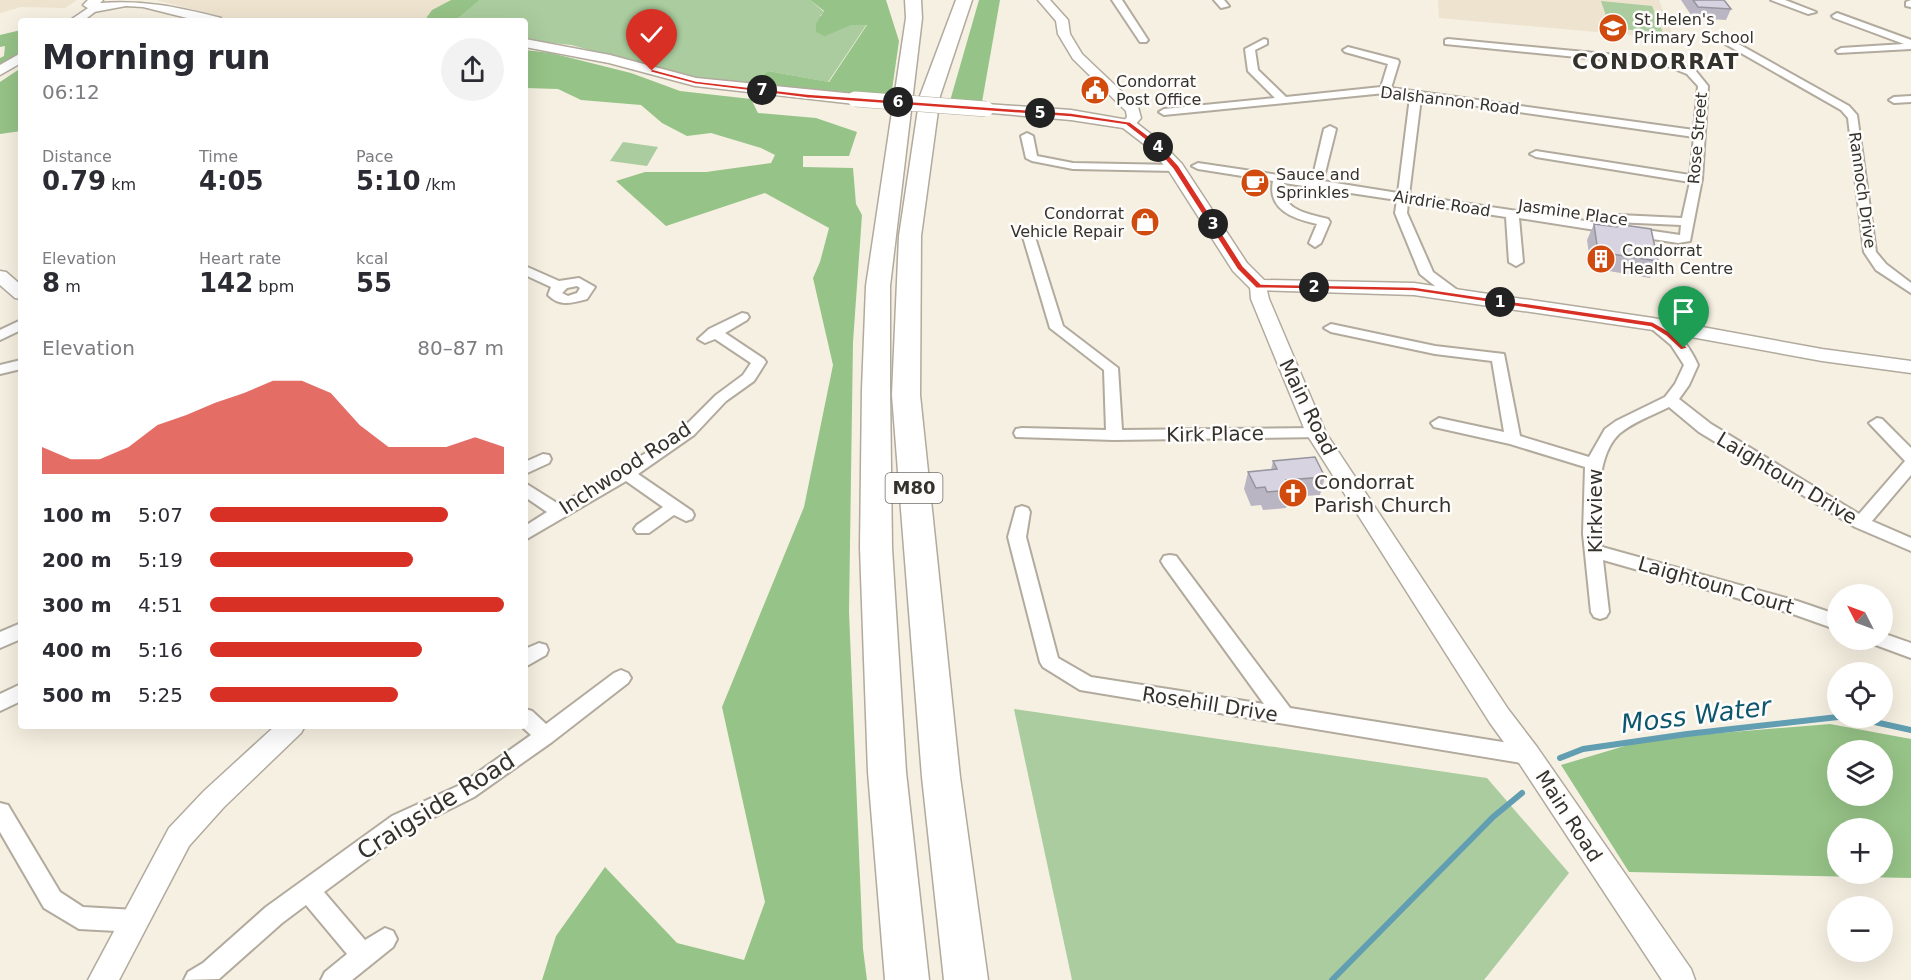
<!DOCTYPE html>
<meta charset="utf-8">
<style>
body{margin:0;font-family:"DejaVu Sans",sans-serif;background:#f2f2f3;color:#2b2b33;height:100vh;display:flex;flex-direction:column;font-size:22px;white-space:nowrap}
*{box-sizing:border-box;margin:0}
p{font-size:20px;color:#7c7c81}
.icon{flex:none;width:33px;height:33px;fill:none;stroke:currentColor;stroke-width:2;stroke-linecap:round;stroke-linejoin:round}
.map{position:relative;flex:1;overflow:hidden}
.details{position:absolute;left:18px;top:18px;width:510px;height:711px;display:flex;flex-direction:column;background:#fff;border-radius:6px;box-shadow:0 6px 24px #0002}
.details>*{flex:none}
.needle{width:39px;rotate:312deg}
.buttons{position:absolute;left:1827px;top:584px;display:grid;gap:12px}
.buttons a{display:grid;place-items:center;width:66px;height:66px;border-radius:50%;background:#fff;box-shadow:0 6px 24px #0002;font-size:30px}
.pin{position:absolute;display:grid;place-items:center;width:51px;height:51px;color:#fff;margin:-62px -26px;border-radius:50% 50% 50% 0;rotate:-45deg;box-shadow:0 0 6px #0007}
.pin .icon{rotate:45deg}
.km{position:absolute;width:30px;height:30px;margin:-15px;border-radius:50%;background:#222;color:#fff;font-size:16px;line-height:30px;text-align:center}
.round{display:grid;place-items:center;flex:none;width:63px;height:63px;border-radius:32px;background:#f2f2f3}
.headline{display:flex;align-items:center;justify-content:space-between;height:102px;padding:0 24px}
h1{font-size:33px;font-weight:700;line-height:45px}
.stats{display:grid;grid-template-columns:repeat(3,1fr);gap:9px;height:102px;padding:6px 24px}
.stats div{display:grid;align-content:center}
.stats b{font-size:26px;font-weight:700}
.stats small{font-size:16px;font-weight:400}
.stats p{font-size:16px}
.chart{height:168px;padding:12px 24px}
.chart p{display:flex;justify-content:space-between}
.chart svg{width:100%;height:108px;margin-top:6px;fill:#d93025;opacity:.7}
ul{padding:0 24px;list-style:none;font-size:20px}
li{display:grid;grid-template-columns:96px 72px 1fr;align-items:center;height:45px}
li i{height:15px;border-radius:8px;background:#d93025}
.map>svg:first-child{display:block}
</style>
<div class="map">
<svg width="1911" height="980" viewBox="0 0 1911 980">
<rect width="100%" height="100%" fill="#f6f0e2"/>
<g fill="#ede3cf">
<polygon points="0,0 77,0 65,8 21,7 0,13"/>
<polygon points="156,0 451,0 432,10 424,21 237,21"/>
<polygon points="1438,0 1659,0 1674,39 1439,18"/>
</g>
<g fill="#aacc9e">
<polygon points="480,0 810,0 824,12 820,16 851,25 867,24 828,82 768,71 749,85 687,76 571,45 525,40 525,21 455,21"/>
<polygon points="1601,1 1652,6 1663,33 1610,28"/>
<polygon points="623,142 658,147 647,166 610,161"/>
<polygon points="1014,709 1487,778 1569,873 1484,980 1072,980"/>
</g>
<g fill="#96c387" fill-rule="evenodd">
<polygon points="451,0 480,0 455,21 424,21 432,10"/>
<polygon points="810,0 886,0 899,41 891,97 749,85 768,71 829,82 867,25 851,25 825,36 816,32 816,24 824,11"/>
<polygon points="979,0 1000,0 982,102 950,101"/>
<polygon points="21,30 21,53 0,67 0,58 4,56 5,46 0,47 0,35"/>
<polygon points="525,50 551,53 631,73 680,91 751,99 758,113 816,118 857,132 849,156 803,156 803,167 853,168 856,204 862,215 853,342 849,612 863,949 867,980 542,980 556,936 605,867 677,943 744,960 765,902 722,707 804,507 833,365 813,278 820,262 829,228 765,193 666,226 616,181 645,172 706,172 771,163 775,155 761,148 711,133 687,136 662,123 641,105 581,100 558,89 525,88"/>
<polygon points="21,68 21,131 0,134 0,82"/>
<path d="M 1830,724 L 1911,739 L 1911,878 L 1629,872 L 1561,765 L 1648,739 ZM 1838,750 L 1882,750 L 1882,795 L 1838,795 ZM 1838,828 L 1882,828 L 1882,873 L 1838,873 Z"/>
</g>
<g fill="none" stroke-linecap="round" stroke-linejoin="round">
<g stroke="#629eb2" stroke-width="6">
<polyline points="1852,717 1911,730"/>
<polyline points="1560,758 1583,749 1687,734 1838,717"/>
<polyline points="1332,980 1493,817 1522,793"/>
</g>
<g stroke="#b1aa9d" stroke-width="4">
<g id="minor">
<polygon points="1112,0 1122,0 1148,40 1146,42 1140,42"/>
<polygon points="1214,0 1224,0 1229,6 1221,8"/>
<polygon points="1771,0 1785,0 1816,12 1808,14"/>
<polygon points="1911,0 1911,7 1906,6 1906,2"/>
<polygon points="1837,13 1911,40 1911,49 1838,53 1836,51 1841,48 1904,44 1834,18 1832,16"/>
<polygon points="1720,37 1726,37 1849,106 1857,115 1876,252 1886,264 1911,283 1911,293 1876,270 1864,252 1848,118 1841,110 1720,41"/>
<path d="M 1448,39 L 1669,60 L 1695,70 L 1708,86 L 1702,179 L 1690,241 L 1678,243 L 1519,218 L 1523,262 L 1516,266 L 1509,262 L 1506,217 L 1408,202 L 1407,213 L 1433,272 L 1460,292 L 1462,295 L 1460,298 L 1450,298 L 1420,274 L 1395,213 L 1397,200 L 1284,183 C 1279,210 1308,214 1328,219 L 1330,222 L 1321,243 L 1315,247 L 1309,243 L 1317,224 C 1294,219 1267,210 1273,181 L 1198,169 L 1192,166 L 1198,163 L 1312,180 L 1324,129 L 1330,126 L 1336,129 L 1323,181 L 1398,193 L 1410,97 L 1385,93 L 1164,115 L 1159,112 L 1164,109 L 1275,98 L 1248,71 L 1245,49 L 1264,39 L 1267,40 L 1267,44 L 1255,50 L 1258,70 L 1286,97 L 1381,87 L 1388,64 L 1345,52 L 1343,50 L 1348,47 L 1398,60 L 1399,62 L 1391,88 L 1694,130 L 1698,86 L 1687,74 L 1667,66 L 1445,44 L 1445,40 ZM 1421,98 L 1694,137 L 1690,175 L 1536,151 L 1530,154 L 1536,157 L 1690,182 L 1682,218 L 1619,215 L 1613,219 L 1615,222 L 1681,225 L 1680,235 L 1409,195 Z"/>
<polygon points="1911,96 1911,102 1894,103 1889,100 1894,97"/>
<polygon points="1027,133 1033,136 1037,156 1073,163 1176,165 1182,168 1176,171 1073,169 1032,161 1026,158 1021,136"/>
<polygon points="1029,233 1035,237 1063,326 1118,368 1122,430 1316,428 1322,429 1324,433 1322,437 1114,440 1016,437 1014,433 1016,429 1022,428 1106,430 1104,370 1050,328 1023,237"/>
<path d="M 525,266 L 559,281 L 579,278 L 595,287 L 587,299 C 572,303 560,307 548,295 L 551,287 L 525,275 ZM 577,286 L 580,288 L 577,293 L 568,296 L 562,293 L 567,288 Z"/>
<polygon points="742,313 747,314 749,317 747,320 725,333 764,359 766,362 754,381 726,401 694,435 638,474 692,511 694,515 692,519 686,521 674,515 649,533 637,533 634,529 637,525 663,507 626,481 525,540 525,526 547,512 525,497 525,483 560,505 664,442 687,424 716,395 743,375 751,363 715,339 705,343 698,339 709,329"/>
<polygon points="21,320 21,330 0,340 0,330"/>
<path d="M 1653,320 C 1674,325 1690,347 1698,365 L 1689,385 L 1679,399 L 1711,424 L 1859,514 L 1905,461 L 1869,423 L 1877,418 L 1882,419 L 1911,448 L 1911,475 L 1872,521 L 1911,538 L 1911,551 L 1855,527 L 1699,432 L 1669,407 C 1653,415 1633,422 1619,434 C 1594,458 1598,515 1602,547 L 1797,601 L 1838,615 L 1838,630 L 1793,614 L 1603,560 L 1609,612 L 1606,617 L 1600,619 L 1594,617 L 1591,612 L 1583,534 L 1585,467 L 1510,444 L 1434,427 L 1431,423 L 1439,418 L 1504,432 L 1492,361 L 1435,354 L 1331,332 L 1324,328 L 1331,324 L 1435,346 L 1504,354 L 1520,436 L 1589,457 L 1605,429 L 1616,421 L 1665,397 L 1675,384 L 1684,365 L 1671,345 L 1646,324 Z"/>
<polygon points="21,360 21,369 0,374 0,365"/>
<polygon points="543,454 549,455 551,459 549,463 525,474 525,462"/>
<polygon points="1022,506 1028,508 1030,512 1026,537 1058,658 1091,677 1264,704 1164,566 1161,561 1164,556 1170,555 1176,556 1290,708 1528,746 1535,749 1538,755 1535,761 1528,764 1080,690 1043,667 1040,662 1008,537 1016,508"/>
<polygon points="21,623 21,639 0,648 0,632"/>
<polygon points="1882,633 1911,643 1911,658 1873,644 1871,639 1882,639"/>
<polygon points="539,643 546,645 548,650 546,655 525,667 525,649"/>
<polygon points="621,670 628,673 631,678 628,683 552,742 474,797 408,830 324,892 365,940 385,928 393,931 397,939 393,947 352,980 321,980 325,972 347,954 306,905 282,923 219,979 184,980 188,972 203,963 266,907 392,816 460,785 531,735 521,726 525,726 525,709 532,711 546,724 614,673"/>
<polygon points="21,684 21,701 0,711 0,694"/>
<polygon points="0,803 8,805 60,892 83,907 135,910 143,913 147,921 143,929 135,932 79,929 44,908 0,832"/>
</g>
</g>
<g stroke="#b1aa9d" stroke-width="3">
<g id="tertiary">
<polygon points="1038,0 1050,0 1068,20 1070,34 1082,54 1138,107 1141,118 1133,127 1123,127 1121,124 1127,117 1126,111 1073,59 1058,34 1056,21"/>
<polygon points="94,4 100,8 83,21 69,21"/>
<polygon points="21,53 21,63 0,75 0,65"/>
<polygon points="0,271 6,272 21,285 21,299 15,298 0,285"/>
<polygon points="1259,281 1265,282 1269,299 1326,433 1508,709 1537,747 1691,969 1695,980 1662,980 1519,763 1490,723 1306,433 1251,299 1250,286 1253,282"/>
<polygon points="275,726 305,726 301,733 224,807 189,846 119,980 88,980 169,828 204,791"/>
</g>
</g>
<g stroke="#b1aa9d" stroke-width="3">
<g id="secondary">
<path d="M 88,0 L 103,0 L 100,3 C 146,0 177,7 221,18 L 223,21 L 199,21 L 143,7 L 126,6 L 94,12 L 83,5 Z"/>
<polygon points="525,39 610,55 696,78 855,94 863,99 855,104 695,86 609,63 525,47"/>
<polygon points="986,104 1071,110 1134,121 1161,142 1182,164 1247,263 1264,280 1414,283 1653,318 1822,349 1911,361 1911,373 1822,361 1653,330 1414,295 1252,290 1233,271 1169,171 1149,148 1123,128 1071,120 980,112 978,109"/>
</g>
</g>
<g stroke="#b1aa9d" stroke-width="3">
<g id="motorway">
<polygon points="905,0 921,0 922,18 890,286 890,389 892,548 906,772 929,980 885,980 868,772 860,548 862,389 866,286 906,18"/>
<polygon points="956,0 972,0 940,96 921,236 920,395 960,777 988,980 944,980 922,777 892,395 899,236 920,96"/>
</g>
</g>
<use href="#minor" fill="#fff" fill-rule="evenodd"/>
<use href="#tertiary" fill="#fff" fill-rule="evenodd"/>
<use href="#secondary" fill="#fff" fill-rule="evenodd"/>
<use href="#motorway" fill="#fff" fill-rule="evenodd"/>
<g stroke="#b1aa9d" stroke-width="16" stroke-linecap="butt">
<polyline id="secondary-bridge" points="855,99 986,109"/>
</g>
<use href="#secondary-bridge" stroke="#fff" stroke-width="15"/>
</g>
<g fill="#b9b5c2">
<polygon points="1681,0 1724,0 1731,9 1726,20 1693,18"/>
<polygon points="1594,224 1615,227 1617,224 1658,261 1650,278 1591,268 1587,240"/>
<polygon points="1273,461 1325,477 1320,495 1289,497 1286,508 1263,510 1261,505 1251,506 1244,489 1248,472 1271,470"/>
</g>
<g fill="#d7d3e1" stroke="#96949e" stroke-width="1.5">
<polygon points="1693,0 1724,0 1731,9 1698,7"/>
<polygon points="1594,224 1617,227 1617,224 1651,229 1658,261 1598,252"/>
<polygon points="1315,457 1325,477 1286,480 1291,490 1267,492 1265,487 1256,488 1248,472 1277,469 1273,461"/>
</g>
<polygon fill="#d93025" stroke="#fff" stroke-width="1.5" points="652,69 696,81 807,94 1071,113 1130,122 1158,143 1179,166 1243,266 1261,284 1414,287 1653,322 1672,333 1688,348 1681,350 1666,336 1651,327 1414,291 1256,288 1237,269 1173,169 1153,146 1126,125 1071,117 807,98 695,84 650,72"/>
<defs>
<g id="school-disc" transform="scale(1.5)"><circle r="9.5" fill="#d14b0f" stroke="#fffdfb"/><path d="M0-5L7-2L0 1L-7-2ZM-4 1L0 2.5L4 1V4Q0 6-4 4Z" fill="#fff"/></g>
<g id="civic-disc" transform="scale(1.5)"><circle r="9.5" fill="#d14b0f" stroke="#fffdfb"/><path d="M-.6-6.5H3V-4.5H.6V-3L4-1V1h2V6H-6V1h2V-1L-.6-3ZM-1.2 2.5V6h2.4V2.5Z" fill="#fff"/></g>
<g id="cafe-disc" transform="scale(1.5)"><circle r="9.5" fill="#d14b0f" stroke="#fffdfb"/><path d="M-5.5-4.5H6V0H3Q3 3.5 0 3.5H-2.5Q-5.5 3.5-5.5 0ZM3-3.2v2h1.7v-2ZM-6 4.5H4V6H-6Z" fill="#fff"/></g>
<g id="shop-disc" transform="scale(1.5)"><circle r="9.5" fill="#d14b0f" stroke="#fffdfb"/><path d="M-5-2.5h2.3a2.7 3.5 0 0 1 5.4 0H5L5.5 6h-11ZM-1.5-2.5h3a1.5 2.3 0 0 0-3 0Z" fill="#fff"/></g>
<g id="building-disc" transform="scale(1.5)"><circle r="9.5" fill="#d14b0f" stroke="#fffdfb"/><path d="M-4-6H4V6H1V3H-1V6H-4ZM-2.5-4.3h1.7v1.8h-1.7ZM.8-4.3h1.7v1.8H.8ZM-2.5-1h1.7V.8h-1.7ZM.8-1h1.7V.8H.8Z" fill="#fff"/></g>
<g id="church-disc" transform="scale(1.5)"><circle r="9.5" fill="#d14b0f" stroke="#fffdfb"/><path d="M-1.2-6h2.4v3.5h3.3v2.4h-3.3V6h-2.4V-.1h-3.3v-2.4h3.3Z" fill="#fff"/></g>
</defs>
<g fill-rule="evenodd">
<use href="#school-disc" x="1613" y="28"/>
<use href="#civic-disc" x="1095" y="90"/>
<use href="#cafe-disc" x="1255" y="183"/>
<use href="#shop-disc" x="1145" y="222"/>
<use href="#building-disc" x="1601" y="259"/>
<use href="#church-disc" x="1293" y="493"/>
</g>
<g text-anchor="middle" stroke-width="5" stroke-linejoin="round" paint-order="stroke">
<g font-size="16" fill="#34322c" stroke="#fffdfb" text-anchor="start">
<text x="1634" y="25">St Helen's<tspan x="1634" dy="18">Primary School</tspan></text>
<text x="1116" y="87">Condorrat<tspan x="1116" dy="18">Post Office</tspan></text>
<text x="1276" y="180">Sauce and<tspan x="1276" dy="18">Sprinkles</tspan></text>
<text x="1124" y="219" text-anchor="end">Condorrat<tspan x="1124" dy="18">Vehicle Repair</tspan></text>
<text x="1622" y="256">Condorrat<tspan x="1622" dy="18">Health Centre</tspan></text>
</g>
<g font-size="16" fill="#34322c" stroke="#fffdfb">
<text transform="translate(1450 100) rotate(7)" y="6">Dalshannon Road</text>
<text transform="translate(1697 138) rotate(-85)" y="6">Rose Street</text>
<text transform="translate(1863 190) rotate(82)" y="6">Rannoch Drive</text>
<text transform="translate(1442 203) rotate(9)" y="6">Airdrie Road</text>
<text transform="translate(1573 212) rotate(8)" y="6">Jasmine Place</text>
</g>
<rect fill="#fffdfb" stroke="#716f6a" stroke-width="1.5" x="885.5" y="473" width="57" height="30" rx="4.5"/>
<g font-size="18" font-weight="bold" fill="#34322c">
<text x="914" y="494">M80</text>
</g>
<g font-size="20" fill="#34322c" stroke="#fffdfb">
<text transform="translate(1308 407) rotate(64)" y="7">Main Road</text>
<text transform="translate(1215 434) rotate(-1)" y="7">Kirk Place</text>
<text transform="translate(625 468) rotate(-33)" y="7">Inchwood Road</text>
<text transform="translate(1787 478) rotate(31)" y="7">Laightoun Drive</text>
<text transform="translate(1595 511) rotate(-90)" y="7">Kirkview</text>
<text transform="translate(1716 585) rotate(16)" y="7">Laightoun Court</text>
<text transform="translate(1210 704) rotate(9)" y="7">Rosehill Drive</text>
<text transform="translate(1569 816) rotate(57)" y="7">Main Road</text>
</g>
<g font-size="20" fill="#34322c" stroke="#fffdfb" text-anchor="start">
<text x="1314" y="489">Condorrat<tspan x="1314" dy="23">Parish Church</tspan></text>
</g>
<g font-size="22" font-weight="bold" letter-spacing="1.5" fill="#34322c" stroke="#fffdfb">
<text x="1656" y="69">CONDORRAT</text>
</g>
<g font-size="24" fill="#34322c" stroke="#fffdfb">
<text transform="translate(436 806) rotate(-32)" y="8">Craigside Road</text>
</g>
<g font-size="26" font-style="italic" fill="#0c576d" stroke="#fffdfb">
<text transform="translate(1696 715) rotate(-7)" y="9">Moss Water</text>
</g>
</g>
</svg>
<div class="buttons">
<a><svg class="needle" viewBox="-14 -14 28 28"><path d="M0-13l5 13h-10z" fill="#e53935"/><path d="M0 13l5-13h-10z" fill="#7c7c81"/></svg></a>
<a><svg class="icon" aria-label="locate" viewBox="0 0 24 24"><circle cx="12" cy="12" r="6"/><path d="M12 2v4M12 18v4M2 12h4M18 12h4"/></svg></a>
<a><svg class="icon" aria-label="layers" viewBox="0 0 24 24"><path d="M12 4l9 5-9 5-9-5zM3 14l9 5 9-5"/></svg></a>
<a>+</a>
<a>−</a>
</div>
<div class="pin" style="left:1684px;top:348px;background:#1e9e55"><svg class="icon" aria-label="arrive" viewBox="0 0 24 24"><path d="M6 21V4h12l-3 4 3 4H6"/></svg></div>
<div class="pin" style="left:652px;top:71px;background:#d93025"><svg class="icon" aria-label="check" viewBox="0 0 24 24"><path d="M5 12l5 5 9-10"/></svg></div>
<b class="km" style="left:1500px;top:302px">1</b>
<b class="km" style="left:1314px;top:287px">2</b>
<b class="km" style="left:1213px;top:224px">3</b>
<b class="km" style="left:1158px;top:147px">4</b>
<b class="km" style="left:1040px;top:113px">5</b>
<b class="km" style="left:898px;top:102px">6</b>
<b class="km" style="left:762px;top:90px">7</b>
<section class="details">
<div class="headline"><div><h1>Morning run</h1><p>06:12</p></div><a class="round"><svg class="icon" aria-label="share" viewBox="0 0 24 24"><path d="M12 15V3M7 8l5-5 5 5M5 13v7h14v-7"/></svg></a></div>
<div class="stats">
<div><p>Distance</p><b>0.79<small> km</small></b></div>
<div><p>Time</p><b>4:05</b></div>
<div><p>Pace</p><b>5:10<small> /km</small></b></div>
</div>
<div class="stats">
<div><p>Elevation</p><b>8<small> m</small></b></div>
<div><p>Heart rate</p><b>142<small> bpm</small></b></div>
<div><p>kcal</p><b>55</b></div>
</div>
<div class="chart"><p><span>Elevation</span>80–87 m</p>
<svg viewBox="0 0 160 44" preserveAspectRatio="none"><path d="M0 44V33L10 38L20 38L30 33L40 24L50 20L60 15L70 11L80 6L90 6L100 11L110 24L120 33L130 33L140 33L150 29L160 33V44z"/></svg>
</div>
<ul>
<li><b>100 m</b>5:07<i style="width:81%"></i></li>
<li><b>200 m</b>5:19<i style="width:69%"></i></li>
<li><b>300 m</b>4:51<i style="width:100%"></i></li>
<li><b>400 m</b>5:16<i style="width:72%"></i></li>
<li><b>500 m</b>5:25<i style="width:64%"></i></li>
</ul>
</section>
</div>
